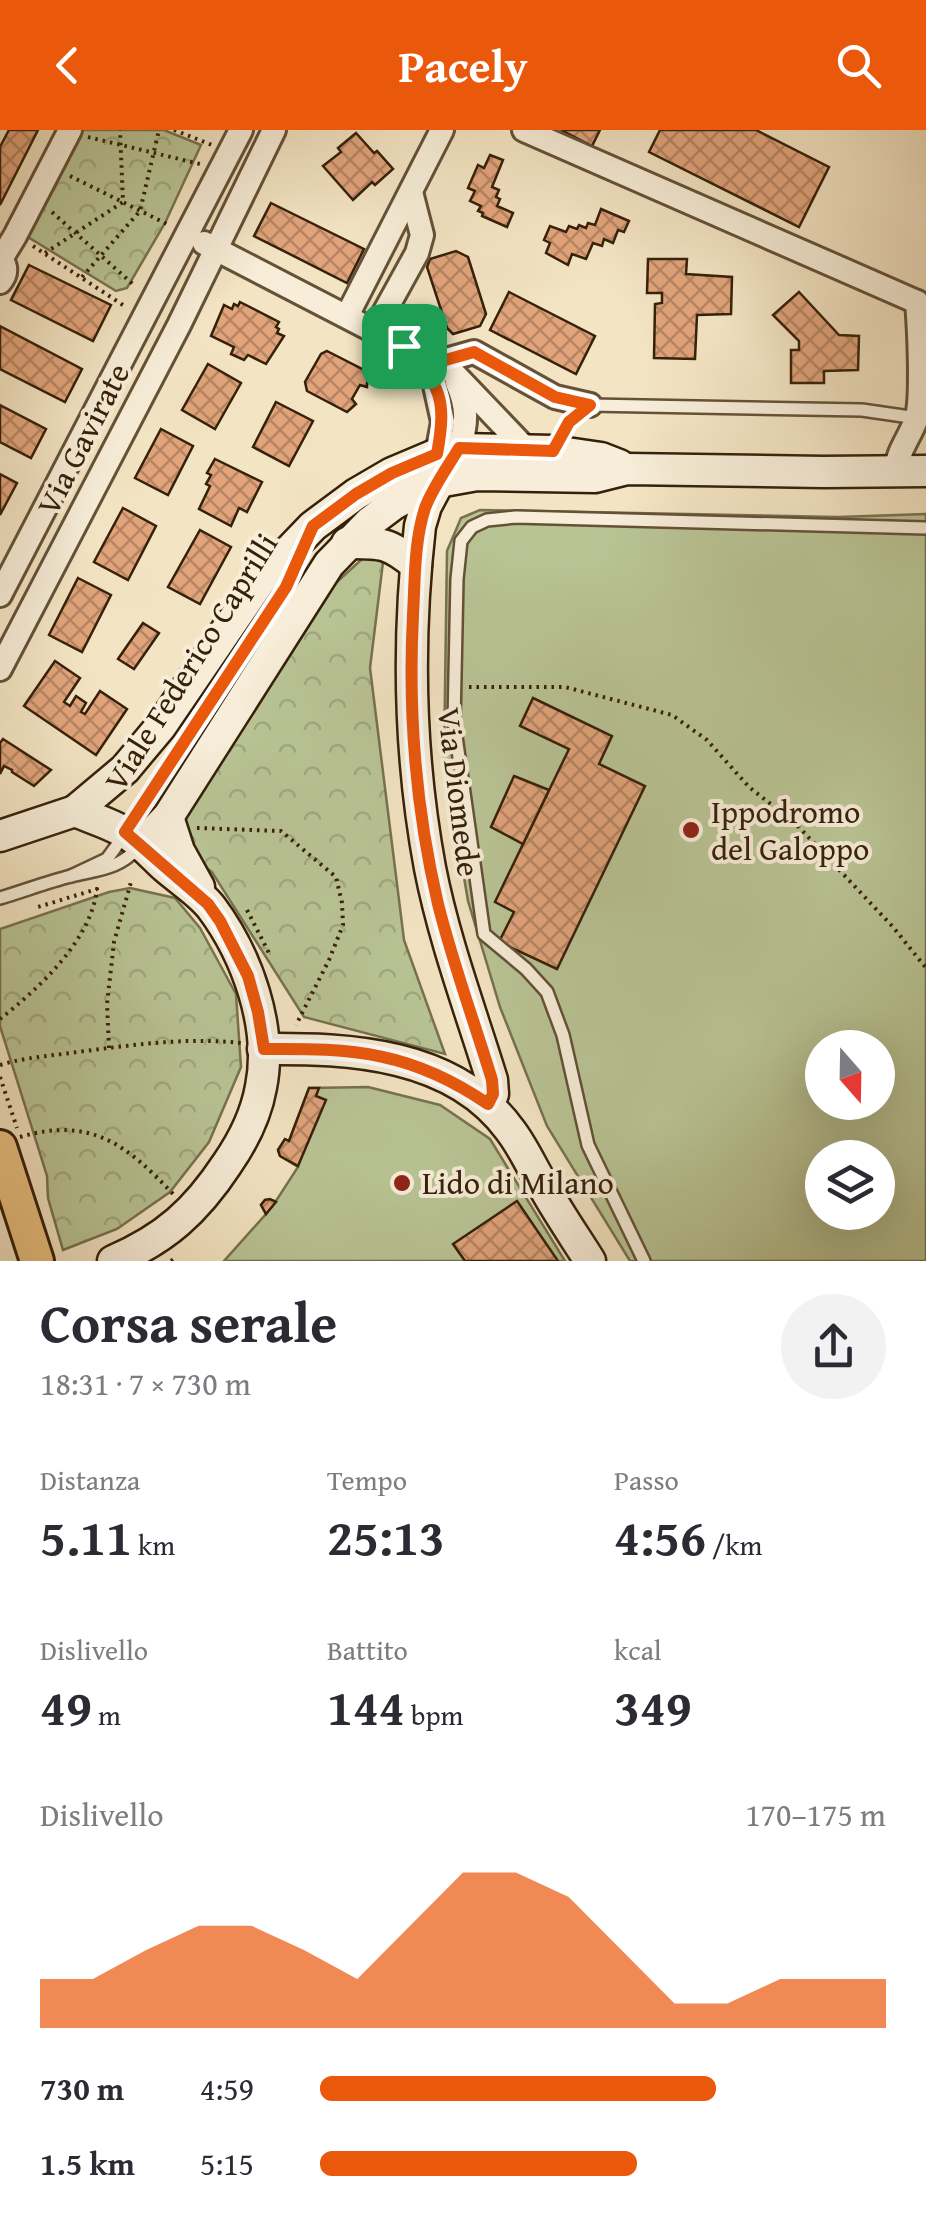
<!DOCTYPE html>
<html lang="it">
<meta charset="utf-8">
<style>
body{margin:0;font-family:"Gentium Book Plus",serif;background:#f2f2f3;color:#2b2b33;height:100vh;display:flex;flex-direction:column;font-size:38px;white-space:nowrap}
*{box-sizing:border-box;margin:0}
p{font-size:32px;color:#7c7c81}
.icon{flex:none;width:55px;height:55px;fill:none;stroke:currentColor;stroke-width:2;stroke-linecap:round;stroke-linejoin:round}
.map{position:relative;height:1131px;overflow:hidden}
.sheet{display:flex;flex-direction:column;background:#fff;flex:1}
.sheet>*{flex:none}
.needle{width:65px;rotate:160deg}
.buttons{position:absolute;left:805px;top:900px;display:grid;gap:20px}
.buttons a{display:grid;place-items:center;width:90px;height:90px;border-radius:50%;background:#fff;box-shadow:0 10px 40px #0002;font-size:50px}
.pin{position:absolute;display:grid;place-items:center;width:85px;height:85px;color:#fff;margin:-42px;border-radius:20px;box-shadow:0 5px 15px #0006}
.round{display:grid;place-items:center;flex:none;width:105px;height:105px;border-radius:52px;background:#f2f2f3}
.summary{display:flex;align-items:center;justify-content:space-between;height:170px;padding:0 40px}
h1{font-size:55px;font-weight:700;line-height:75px}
.figures{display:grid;grid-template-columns:repeat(3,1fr);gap:15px;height:170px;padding:10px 40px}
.figures div{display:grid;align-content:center}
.figures b{font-size:50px;font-weight:700}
.figures small{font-size:28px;font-weight:400}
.figures p{font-size:28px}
.chart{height:280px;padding:20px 40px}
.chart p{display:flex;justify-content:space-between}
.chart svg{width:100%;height:180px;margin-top:10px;fill:#ea580c;opacity:.7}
ul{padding:0 40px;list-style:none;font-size:32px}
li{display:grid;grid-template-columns:160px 120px 1fr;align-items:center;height:75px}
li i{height:25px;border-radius:12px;background:#ea580c}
header{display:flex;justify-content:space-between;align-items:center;height:130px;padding:0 40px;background:#ea580c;color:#fff;font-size:45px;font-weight:700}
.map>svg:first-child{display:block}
</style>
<header><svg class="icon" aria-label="back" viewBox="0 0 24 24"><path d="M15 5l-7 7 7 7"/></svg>Pacely<svg class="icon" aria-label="search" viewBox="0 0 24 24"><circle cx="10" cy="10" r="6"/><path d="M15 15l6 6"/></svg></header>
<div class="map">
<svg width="926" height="1131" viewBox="0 0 926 1131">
<defs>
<pattern id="park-crowns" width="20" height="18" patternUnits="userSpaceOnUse" patternTransform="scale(2.5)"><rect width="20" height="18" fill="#b9c495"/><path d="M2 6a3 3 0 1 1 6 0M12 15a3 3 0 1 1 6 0" fill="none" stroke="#a0a87f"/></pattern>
<pattern id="building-cross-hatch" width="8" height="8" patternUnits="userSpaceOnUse" patternTransform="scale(2.5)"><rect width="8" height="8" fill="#e1a47b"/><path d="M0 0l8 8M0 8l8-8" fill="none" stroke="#b78563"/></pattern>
</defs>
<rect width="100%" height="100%" fill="#f3e4c3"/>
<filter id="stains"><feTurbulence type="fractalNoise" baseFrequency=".002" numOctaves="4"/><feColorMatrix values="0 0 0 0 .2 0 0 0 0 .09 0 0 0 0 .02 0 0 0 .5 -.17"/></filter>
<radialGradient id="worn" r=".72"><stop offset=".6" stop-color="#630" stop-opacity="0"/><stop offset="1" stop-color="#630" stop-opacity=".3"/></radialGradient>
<g fill="url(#park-crowns)" stroke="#77724f" stroke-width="2.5">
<polygon points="77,0 164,0 201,15 165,93 127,158 116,161 23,104"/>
<polygon points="385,416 370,538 404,810 445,924 304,887 212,742 163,704 203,658 254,582 326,462 373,419"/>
<polygon points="130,758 175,768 200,798 236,864 241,937 209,1012 170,1062 117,1099 63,1120 48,1068 47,1046 0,896 0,799 109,762"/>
</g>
<g fill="#b9c495" stroke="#77724f" stroke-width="2.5" fill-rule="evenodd">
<path d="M 480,380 L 838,387 L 926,384 L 926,1131 L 630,1131 L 547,996 L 500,877 L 468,771 L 444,629 L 447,421 L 461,388 ZM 822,918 L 878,918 L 878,972 L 822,972 ZM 822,1028 L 878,1028 L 878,1082 L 822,1082 Z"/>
<polygon points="368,957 440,975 490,1009 565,1131 224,1131 266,1084 261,1075 265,1070 276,1071 298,1037 280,1026 278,1020 285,1009 289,1011 309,958"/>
</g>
<g fill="url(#building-cross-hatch)" stroke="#352009" stroke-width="2.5">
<polygon points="9,0 38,0 0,75 0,17"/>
<polygon points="561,0 600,0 592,16"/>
<polygon points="660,0 756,0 829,37 799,97 649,22"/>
<polygon points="356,3 374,23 377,21 393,39 375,55 372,52 353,70 323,36 341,22 338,18"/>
<polygon points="490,25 503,30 492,57 499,60 496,67 500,69 497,76 513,83 507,97 482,86 483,83 478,81 481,76 470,71 475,61 468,58 478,35 484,38"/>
<polygon points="271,73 364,119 347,153 254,106"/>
<polygon points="601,79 629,91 624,102 618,100 613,113 604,109 602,116 593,113 586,129 572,124 568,135 546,123 550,113 544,110 550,96 566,102 569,96 577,99 579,95 586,98 588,93 595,95"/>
<polygon points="456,121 468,127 486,184 480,196 453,204 447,198 427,137 430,129"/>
<polygon points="648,129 687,129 686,144 732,147 731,184 697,185 695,229 654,228 655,174 662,173 662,163 647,163"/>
<polygon points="29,135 111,175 93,211 11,170"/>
<polygon points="509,162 595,206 576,244 490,200"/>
<polygon points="799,162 839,205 859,206 858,240 824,241 824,253 791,253 791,220 799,220 799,211 773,185"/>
<polygon points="240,172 279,192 276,197 279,199 277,203 284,206 266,234 248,225 244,230 231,224 234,217 211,206 224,175 232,179 234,174 238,176"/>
<polygon points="0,196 82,239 65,272 0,239"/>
<polygon points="327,221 368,242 367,257 360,255 352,269 356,274 347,282 307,261 305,252 321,224"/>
<polygon points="208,234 241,253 215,299 182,280"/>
<polygon points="276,272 313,291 289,336 253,317"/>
<polygon points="0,275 46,299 31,328 0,312"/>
<polygon points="161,299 193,316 168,365 135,348"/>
<polygon points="215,329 262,352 247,382 239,378 231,396 199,379 210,356 206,354 211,345 207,343"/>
<polygon points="0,344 17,353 0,385"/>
<polygon points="123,378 156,396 128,450 94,432"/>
<polygon points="200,400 231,417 200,474 168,457"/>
<polygon points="78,448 111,465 82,522 49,505"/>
<polygon points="143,493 159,503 134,539 118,529"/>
<polygon points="55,531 80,548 64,572 70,576 76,566 86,573 81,582 85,584 100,561 127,579 96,625 24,576"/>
<polygon points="533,568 612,606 599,634 645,656 557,839 499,812 514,782 495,772 569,619 520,596"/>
<polygon points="3,609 51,640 34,656 12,642 12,640 4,636 0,644 0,613"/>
<polygon points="514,646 549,660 523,714 491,697"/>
<polygon points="309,958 319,958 316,966 326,970 298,1036 280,1026 278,1020 285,1009 289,1011"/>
<polygon points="270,1069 276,1072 266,1084 261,1075 265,1070"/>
<polygon points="517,1071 558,1131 465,1131 453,1114"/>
</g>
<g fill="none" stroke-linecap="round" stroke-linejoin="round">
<g stroke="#645138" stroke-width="16">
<g id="lane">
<polyline points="554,319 569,292 590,275 862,280 917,288"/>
<polyline points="71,746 107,729 115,718 286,457 300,425"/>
<path d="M 0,768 C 24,761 47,752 71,746 C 99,739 117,740 138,718"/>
<polyline points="644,1131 588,1015 563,905 547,862 526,839 484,804 454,592 457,449 461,411 472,397 487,390 516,387 926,398"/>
</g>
</g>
<g stroke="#645138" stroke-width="28">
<g id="street">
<polyline points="524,0 917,172"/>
<polyline points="204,113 403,216 425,221 442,231 527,320"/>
<path d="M 0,128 C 7,136 7,144 0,152"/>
<polyline points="1,129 15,106 70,0"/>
<polyline points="347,186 442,0"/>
<polyline points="374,201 417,123 422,105 411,62"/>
<polyline points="406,218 434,251 443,292 437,324"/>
<polyline points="442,231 474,222 555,267 590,275"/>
<path d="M 457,253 C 468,277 467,295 459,319"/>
<path d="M 895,341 C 898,321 909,308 916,290 C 923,271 919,196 917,172"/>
<polyline points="0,465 241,0"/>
<polyline points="0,539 179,195 274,0"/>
</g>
</g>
<g stroke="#352009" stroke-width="35">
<g id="secondary">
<path d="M 443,344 L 426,376 L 420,396 C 407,510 409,625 430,738 C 444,810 470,879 492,950 L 493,964 L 488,975"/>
<path d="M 347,413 C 382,413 388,412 416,435"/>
<polyline points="75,681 125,639 161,596 260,451 313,396 356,364 392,343 437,324 459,319 553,321 601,328 619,335"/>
<polyline points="168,687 179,721 199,757"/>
<path d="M 0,706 L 75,681 C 91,688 109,693 124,702 C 140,711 152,725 165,737 C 180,750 199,762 211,777 C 247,825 273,897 261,957 C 256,985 243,1011 227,1034 C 196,1081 165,1109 113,1131"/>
<polyline points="141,715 168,687 329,434 370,392 394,374 416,362 438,352 477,345 595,347 627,339 824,342 926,341"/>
<path d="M 263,919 C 350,918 454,923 510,1000 C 524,1018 533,1040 545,1059 C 559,1084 575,1107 590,1131"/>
</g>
</g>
<g stroke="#352009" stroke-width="38">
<polyline id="primary" points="0,1017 37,1131"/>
</g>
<g stroke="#352009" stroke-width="4" stroke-dasharray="2.5 5" stroke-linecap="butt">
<polyline points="174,0 212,15"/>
<polyline points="88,7 200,34"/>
<polyline points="70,46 169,95"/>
<polyline points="52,82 135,156"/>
<polyline points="33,116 126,177"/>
<polyline points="45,123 123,72 120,0"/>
<polyline points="82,147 140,81 159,0"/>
<polyline points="469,557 565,557 672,585 707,610 749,657 796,694 893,797 926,838"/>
<polyline points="197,698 281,701 336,747 342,773 343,795 329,830 296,895"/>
<polyline points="247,780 269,823"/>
<path d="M 0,889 C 38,859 91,811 97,759 L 38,777"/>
<polyline points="109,918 107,874 114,812 131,752"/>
<path d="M 0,935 C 26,927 51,926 77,922 C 133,915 185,907 241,913"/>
<polyline points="0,947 17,998"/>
<path d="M 20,1007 C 91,986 127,1015 173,1064"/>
<polyline points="171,1131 174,1129"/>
</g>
<use href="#lane" stroke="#f7edd8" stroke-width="11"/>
<use href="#street" stroke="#f7edd8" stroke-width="22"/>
<use href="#secondary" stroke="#f7edd8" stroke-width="30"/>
<use href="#primary" stroke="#eac282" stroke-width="32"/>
</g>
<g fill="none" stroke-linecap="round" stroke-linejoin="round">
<g stroke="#fff" stroke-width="20">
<path id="route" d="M 404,216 L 425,221 L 442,231 L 474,222 L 555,267 L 590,275 L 569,292 L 553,321 L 459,318 C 447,338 433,357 425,378 C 414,412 415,450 413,485 C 408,581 416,680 438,774 C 453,834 474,891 492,950 L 493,964 L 488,974 C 412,922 354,918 264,919 L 258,882 L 248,846 L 220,791 L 208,774 L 125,702 L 286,457 L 313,396 L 356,364 L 392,343 L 437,324 C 447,269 441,256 404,216 Z"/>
</g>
<use href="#route" stroke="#ea580c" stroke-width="12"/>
</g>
<g fill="#8f2418" stroke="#f7edd8" stroke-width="4">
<circle cx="691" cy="700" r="10"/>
<circle cx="402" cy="1053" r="10"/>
</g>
<g text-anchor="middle" stroke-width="8" stroke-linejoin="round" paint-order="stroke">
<g font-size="32" fill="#352009" stroke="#f7edd8">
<text transform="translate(83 309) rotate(-63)" y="11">Via Gavirate</text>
<text transform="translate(191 532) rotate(-58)" y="11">Viale Federico Caprilli</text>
<text transform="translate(459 662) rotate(83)" y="11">Via Diomede</text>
</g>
<g font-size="32" fill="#352009" stroke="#f7edd8" text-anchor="start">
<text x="711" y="693">Ippodromo<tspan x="711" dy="37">del Galoppo</tspan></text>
<text x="422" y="1064">Lido di Milano</text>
</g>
</g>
<rect width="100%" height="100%" filter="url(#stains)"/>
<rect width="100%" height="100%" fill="url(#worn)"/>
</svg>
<div class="buttons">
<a><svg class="needle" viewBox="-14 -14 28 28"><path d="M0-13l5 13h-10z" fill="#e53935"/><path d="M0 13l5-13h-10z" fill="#7c7c81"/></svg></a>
<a><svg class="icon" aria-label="layers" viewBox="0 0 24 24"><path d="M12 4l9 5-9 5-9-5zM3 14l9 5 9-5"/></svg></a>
</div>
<div class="pin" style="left:404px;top:216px;background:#1e9e55"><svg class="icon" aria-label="arrive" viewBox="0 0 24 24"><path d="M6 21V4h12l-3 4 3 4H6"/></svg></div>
</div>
<section class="sheet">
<div class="summary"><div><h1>Corsa serale</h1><p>18:31 · 7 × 730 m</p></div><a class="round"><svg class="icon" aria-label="share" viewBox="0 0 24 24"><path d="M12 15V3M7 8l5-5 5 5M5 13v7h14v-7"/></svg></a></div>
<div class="figures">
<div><p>Distanza</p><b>5.11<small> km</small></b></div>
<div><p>Tempo</p><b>25:13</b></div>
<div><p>Passo</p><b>4:56<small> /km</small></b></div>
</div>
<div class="figures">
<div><p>Dislivello</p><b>49<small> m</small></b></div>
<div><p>Battito</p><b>144<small> bpm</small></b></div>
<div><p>kcal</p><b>349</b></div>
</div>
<div class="chart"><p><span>Dislivello</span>170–175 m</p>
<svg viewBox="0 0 160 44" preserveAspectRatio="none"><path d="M0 44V32L10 32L20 25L30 19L40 19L50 25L60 32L70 19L80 6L90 6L100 12L110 25L120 38L130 38L140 32L150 32L160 32V44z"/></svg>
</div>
<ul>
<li><b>730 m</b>4:59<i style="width:70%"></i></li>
<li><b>1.5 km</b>5:15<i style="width:56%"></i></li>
</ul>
</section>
